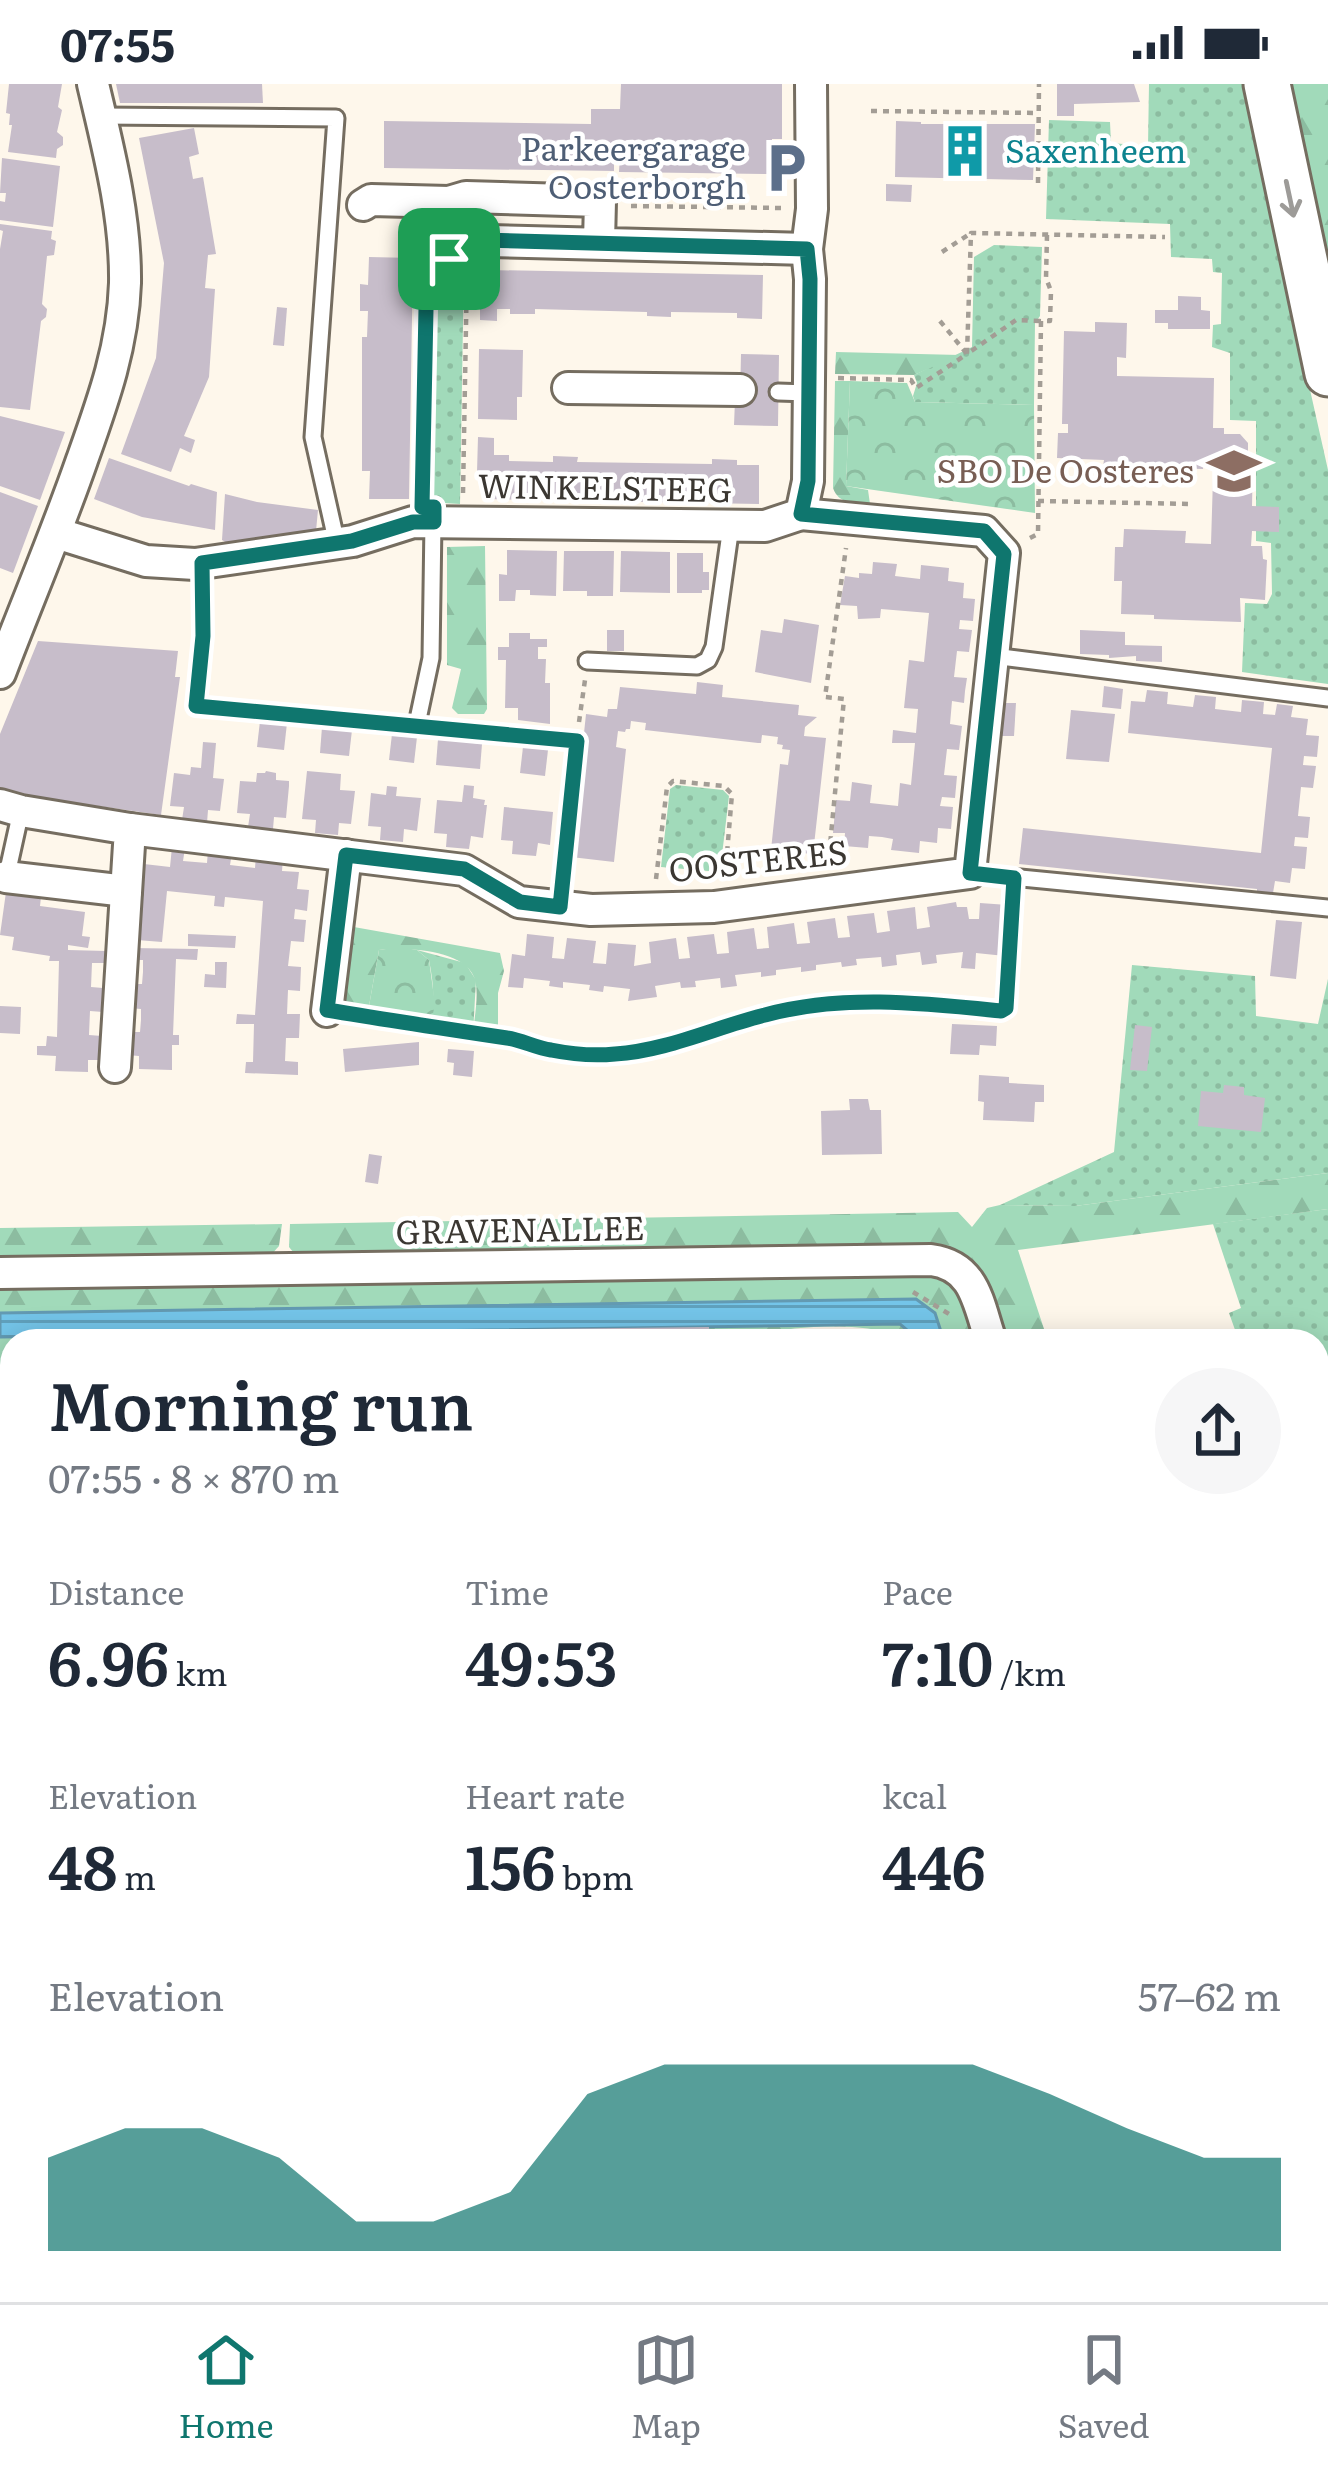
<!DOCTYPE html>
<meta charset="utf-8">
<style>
body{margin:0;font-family:Literata,serif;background:#f6f6f7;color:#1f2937;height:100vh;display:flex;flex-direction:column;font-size:45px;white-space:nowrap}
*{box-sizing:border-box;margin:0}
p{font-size:39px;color:#747a83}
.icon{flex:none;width:66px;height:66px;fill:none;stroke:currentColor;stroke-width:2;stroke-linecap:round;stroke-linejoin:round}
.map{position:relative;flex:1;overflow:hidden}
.sheet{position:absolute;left:0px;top:1245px;width:1329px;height:975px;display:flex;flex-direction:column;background:#fff;border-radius:36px 36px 0 0;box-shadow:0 6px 30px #0003}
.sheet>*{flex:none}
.pin{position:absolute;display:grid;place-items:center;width:102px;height:102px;color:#fff;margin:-51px;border-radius:24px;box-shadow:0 6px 18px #0006}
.round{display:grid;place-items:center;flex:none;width:126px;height:126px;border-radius:63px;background:#f6f6f7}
.summary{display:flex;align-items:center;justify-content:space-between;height:204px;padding:0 48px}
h1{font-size:66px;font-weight:600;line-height:90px}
.stats{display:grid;grid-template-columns:repeat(3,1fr);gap:18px;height:204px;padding:12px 48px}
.stats div{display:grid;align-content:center}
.stats b{font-size:60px;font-weight:600}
.stats small{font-size:33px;font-weight:400}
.stats p{font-size:33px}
.chart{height:336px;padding:24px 48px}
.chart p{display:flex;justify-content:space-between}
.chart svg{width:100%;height:216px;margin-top:12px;fill:#0f766e;opacity:.7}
.status{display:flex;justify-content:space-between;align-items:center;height:84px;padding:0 60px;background:#fff;direction:ltr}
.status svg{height:33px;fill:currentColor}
.tabs{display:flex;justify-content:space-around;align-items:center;height:168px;border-top:3px solid #e0e1e3;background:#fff;font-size:33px;color:#747a83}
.tabs a{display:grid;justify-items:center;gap:6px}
.tabs .active{color:#0f766e}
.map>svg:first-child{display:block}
</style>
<div class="status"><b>07:55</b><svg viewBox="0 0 49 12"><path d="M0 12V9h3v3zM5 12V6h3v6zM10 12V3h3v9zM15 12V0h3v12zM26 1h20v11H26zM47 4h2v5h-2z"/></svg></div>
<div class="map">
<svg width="1328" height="2218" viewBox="0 0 1328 2218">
<defs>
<pattern id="grass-dots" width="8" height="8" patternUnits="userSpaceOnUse" patternTransform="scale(3)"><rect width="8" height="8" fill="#a1daba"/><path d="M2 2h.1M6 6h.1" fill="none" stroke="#8cbca0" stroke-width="1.8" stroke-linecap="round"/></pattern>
<pattern id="forest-firs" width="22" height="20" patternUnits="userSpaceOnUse" patternTransform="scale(3)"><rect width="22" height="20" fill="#a1daba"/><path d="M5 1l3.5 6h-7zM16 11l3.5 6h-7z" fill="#8cbca0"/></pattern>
<pattern id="park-crowns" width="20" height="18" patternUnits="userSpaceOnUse" patternTransform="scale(3)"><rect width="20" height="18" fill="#a1daba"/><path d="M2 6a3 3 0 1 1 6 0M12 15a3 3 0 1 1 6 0" fill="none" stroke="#8cbca0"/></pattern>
<pattern id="water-rules" width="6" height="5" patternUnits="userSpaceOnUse" patternTransform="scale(3)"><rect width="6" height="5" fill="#74c5e9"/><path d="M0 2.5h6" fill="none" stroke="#60a1bd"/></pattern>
</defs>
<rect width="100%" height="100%" fill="#fef7eb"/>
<g fill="url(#grass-dots)">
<polygon points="1149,0 1251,0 1289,212 1328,386 1328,600 1242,588 1245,519 1267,520 1272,510 1271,459 1256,457 1256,337 1230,336 1230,269 1212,263 1213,241 1221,240 1222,189 1213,188 1212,175 1171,173 1170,140 1046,135 1049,36 1110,38 1111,59 1148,62"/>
<polygon points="994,161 1042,163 1040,232 1035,239 1034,321 915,318 913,312 917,299 914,291 972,263 974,173"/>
<polygon points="431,178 464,178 460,420 427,418"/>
<polygon points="676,701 723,706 729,712 720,788 661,783 670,705"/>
<path d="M 417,866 L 465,879 L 476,896 L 473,950 L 430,944 C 435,920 434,901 429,876 Z"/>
<polygon points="1132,881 1255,892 1256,932 1318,940 1328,895 1328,1089 1075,1122 1000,1121 1114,1068"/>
<polygon points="1328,1125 1328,1481 1317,1485 1317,1257 1239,1257 1229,1229 1241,1224 1213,1140"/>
<polygon points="0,1364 12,1388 12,2208 81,2208 72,2218 0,2218"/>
<polygon points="1328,1609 1328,2063 1317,2034 1317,1612"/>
</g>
<g fill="url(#forest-firs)">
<polygon points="1281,0 1328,0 1328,232"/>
<polygon points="836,268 960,271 914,291 835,290"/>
<path d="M 835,297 L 850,297 L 846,402 L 868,406 L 870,420 C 854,418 839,421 833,404 Z"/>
<polygon points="485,462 487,625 484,630 458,630 452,624 461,585 447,581 447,463"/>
<path d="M 337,840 L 500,869 L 504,887 L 498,909 L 498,953 L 473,950 C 474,934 480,909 474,893 C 463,865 405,863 379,866 L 367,933 L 327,927 Z"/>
<polygon points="1328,1089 1328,1125 1018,1166 1048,1257 1000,1257 976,1189 302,1179 289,1163 290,1140 958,1128 972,1143 987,1124 1000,1121 1075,1122"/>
<polygon points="282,1140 279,1162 263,1180 0,1182 0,1144"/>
<polygon points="954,1191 981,1257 945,1257 935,1229 916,1215 0,1229 0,1201"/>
<path d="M 900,1240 L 913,1251 L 915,1257 L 892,1257 C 885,1251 885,1249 876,1246 C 850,1240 771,1241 751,1257 L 12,1257 L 12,1288 L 0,1292 L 0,1253 Z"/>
<polygon points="81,2208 248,2208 215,2218 72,2218"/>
<polygon points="313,2208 467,2208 433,2218 279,2218"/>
</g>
<g fill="url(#park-crowns)">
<polygon points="850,297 907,299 915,318 1034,321 1035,429 846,402"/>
<polygon points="400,863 417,866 429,876 435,920 430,944 367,933 379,866"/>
<polygon points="743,2208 1297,2208 1301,2218 710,2218"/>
</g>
<polygon fill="url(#water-rules)" stroke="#639ab2" stroke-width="3" points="916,1215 935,1229 944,1257 915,1257 913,1251 900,1240 0,1253 0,1229"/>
<g fill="#c7bdca">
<polygon points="9,0 62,0 58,23 62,26 57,48 63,53 63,61 57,65 56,74 8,68 12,41 9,41 10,30 6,29"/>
<polygon points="116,0 262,0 263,19 120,19"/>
<polygon points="621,0 782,0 782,55 772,55 771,90 619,88 620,70 614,70 614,87 384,84 384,37 591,40 591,25 620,25"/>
<polygon points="1057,0 1134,0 1140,18 1074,20 1074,32 1057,32"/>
<polygon points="896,37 921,38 921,40 1035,40 1033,96 895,93"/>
<polygon points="194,44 199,70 189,73 193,95 203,93 216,170 208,171 205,204 215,205 209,293 184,352 195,356 191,369 180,364 171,388 121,370 156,274 164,179 139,54"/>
<polygon points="2,74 60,82 53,143 0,136 0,117 5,118 6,109 0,109"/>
<polygon points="886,100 912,101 911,118 886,117"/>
<polygon points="0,140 52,147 51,155 56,157 54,171 47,172 42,220 47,225 46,233 41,237 30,326 0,323 0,165 3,147 0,146"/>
<polygon points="369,173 413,174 409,415 369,415 370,387 362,387 362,253 367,253 368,227 360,227 360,200 368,201"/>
<polygon points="488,186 763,191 762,235 737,234 737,229 671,228 671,233 647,232 647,228 535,225 535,230 510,230 510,225 497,225 497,237 480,236 480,212 488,212"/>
<polygon points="1178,212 1201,213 1201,226 1210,227 1210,245 1168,245 1168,239 1155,239 1155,226 1178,226"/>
<polygon points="277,223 287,224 284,262 273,261"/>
<polygon points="1095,238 1127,239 1126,274 1117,273 1117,292 1214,294 1213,344 1224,344 1224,350 1240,350 1248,359 1248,374 1253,375 1252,422 1279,423 1279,448 1252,447 1251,462 1262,462 1263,475 1267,476 1265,516 1240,514 1241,538 1154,535 1154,531 1121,530 1122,497 1114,497 1115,463 1123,463 1124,445 1186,447 1185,459 1211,460 1213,394 1218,394 1217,390 1204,378 1203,385 1103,382 1104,376 1057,374 1058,349 1068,349 1068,340 1062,340 1064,247 1095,248"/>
<polygon points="479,265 523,266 522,313 517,313 517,336 478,335"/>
<polygon points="741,270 779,271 778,342 734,341 735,316 740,316"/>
<polygon points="0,332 65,348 40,416 0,402"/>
<polygon points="478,353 494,354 494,371 509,371 509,377 553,378 553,372 578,373 577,378 712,380 712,375 737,376 737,381 759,381 759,420 484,415 484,388 477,388"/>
<polygon points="109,374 189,402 191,400 217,408 215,446 142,433 94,415"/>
<polygon points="0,408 38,422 13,489 0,484"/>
<polygon points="225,410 257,418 318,426 316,447 227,459 222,456"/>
<polygon points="507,466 557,467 556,512 530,511 530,506 516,506 515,517 499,517 499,490 507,491"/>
<polygon points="564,467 614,467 613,512 587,512 587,507 563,507"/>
<polygon points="621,467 670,468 670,509 620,508"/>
<polygon points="677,469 703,469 703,488 709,488 709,506 702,506 702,509 677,509"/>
<polygon points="873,478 897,480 895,492 920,495 921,481 949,484 948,497 964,499 963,514 975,515 973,537 960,536 959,545 972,546 969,568 957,567 954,593 967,594 965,607 964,619 952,617 950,640 962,642 959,666 947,665 944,691 957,692 955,714 942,713 940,722 953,723 951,745 938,744 937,759 920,757 919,769 891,766 893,755 882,753 869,752 868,764 844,762 845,749 833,749 836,716 850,717 852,698 872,701 870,719 898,722 900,699 911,701 915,659 892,659 893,646 916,649 918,625 904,624 909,576 924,578 929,529 881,525 880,534 858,535 857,522 840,521 845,492 859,494 859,489 872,490"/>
<polygon points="784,535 819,541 811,599 755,588 761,546 782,549"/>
<rect x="607" y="546" width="17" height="21"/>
<polygon points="1080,546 1125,548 1125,561 1162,562 1162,578 1136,577 1136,572 1109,574 1109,571 1080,570"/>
<polygon points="509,549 530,549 530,555 547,555 547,563 538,563 538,575 546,575 545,599 550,599 550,640 518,636 518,624 505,624 506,576 498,576 498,563 509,563"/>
<polygon points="38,557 178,567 175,593 180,593 161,731 0,708 0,650"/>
<polygon points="697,598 723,601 722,613 799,621 798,631 817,633 805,643 804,652 826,654 813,770 771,766 780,680 788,681 790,666 782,665 783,661 777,660 778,653 762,651 761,659 758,659 645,646 646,639 631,637 630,645 626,645 625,648 618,647 616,663 626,665 614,778 571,773 586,630 607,633 608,625 617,625 620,603 696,610"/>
<polygon points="1104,602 1123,605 1121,625 1102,623"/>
<polygon points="1147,606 1168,608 1167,620 1193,623 1195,611 1216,613 1215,625 1241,628 1242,616 1264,618 1263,630 1275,631 1277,620 1293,622 1291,633 1308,635 1306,651 1319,652 1317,673 1304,672 1303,681 1316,682 1313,704 1301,703 1298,732 1310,733 1308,754 1295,753 1294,762 1307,763 1305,785 1292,784 1290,799 1275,797 1273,809 1257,808 1257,805 1019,780 1023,744 1261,769 1272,664 1128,649 1131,617 1145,618"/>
<polygon points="1001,619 1016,619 1014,652 998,652"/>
<polygon points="1071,626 1115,630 1109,678 1066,675"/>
<polygon points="260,637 287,639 284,666 257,663"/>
<polygon points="322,643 352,646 349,672 320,669"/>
<polygon points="392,650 417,653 414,679 389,676"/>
<polygon points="438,655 482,660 480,685 436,681"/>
<polygon points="203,658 216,659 213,694 224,695 220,727 208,726 207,739 182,736 184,723 170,722 174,689 190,691 191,683 201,684"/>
<polygon points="523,663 548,666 545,692 520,689"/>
<polygon points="266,687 276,689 276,696 289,697 289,702 286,734 274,733 273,745 248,743 250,730 237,729 240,697 256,698 257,689 265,689"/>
<polygon points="307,687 341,690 340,706 355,707 351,740 339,739 338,751 315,749 316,736 302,735"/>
<polygon points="464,701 474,702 473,714 485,716 484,721 487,721 483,754 471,752 469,765 446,763 447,750 434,749 437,716 462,718"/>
<polygon points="387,702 397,703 396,712 421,714 417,747 404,745 403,758 380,756 381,743 368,742 371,709 386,711"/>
<polygon points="504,723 553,728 550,761 538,759 536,772 512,770 513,757 501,756"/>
<polygon points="172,763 185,764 183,777 207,779 208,766 232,769 230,781 255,784 256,771 283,774 282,787 299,788 297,805 309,806 307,827 295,825 294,835 306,836 304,858 291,857 288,882 301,883 300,907 288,906 287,930 300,930 299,954 286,954 285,977 298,978 298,991 245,989 246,978 253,978 254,940 236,940 237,930 255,931 263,817 225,813 224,823 214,822 215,812 167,807 162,858 137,856 144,780 170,783"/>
<polygon points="6,808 41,813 40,822 85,828 82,852 90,853 88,864 68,861 68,866 106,867 105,879 92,879 91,903 103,904 103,928 90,927 89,951 102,952 101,976 88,976 88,988 55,987 56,972 37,971 37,962 46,962 47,952 57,953 59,877 49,877 50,872 12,866 14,853 0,851"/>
<polygon points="956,818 957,823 967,823 969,835 979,835 980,819 1008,821 1005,872 976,869 975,885 961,884 963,868 936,871 937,879 922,881 920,868 896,871 897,881 882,883 881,873 856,875 857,881 842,883 841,878 816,881 816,886 801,888 801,883 776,886 776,891 761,893 761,888 735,891 737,902 721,904 720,894 695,897 696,903 681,904 680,898 655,902 657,913 628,917 630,905 604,902 603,908 589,906 590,901 563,898 563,904 549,902 550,897 524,894 523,904 508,903 512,870 525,872 527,850 554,853 552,874 564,875 567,854 596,857 593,879 606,880 608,859 636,861 634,882 651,879 649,858 676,854 679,875 690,874 687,853 714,850 717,870 729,869 727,848 754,844 757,865 769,864 767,843 794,839 797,860 810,859 807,838 835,834 838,854 850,853 847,832 874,829 877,849 890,847 887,827 915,823 917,845 930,843 927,823"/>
<polygon points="1276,836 1302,838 1296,895 1270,892"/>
<polygon points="188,850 236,852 235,864 188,862"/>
<polygon points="131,864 198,865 197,876 176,875 173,951 179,951 179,961 172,961 172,986 139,985 139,972 127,971 128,948 140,948 141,936 141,925 129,924 130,900 142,900 143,888 143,876 130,876"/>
<polygon points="215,878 227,878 226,904 204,903 205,890 215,891"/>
<polygon points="0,922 21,923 20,950 0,949"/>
<polygon points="952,940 997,942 996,962 980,961 979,971 950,970"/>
<polygon points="1135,941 1152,943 1147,987 1130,986"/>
<polygon points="419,958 419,981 345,988 343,965"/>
<polygon points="448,965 474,967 472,993 453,991 454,979 447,978"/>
<polygon points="979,991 1009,993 1009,999 1044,1001 1044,1018 1035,1018 1034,1038 983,1036 984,1018 978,1017"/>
<polygon points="1224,1001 1244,1003 1244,1011 1265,1014 1261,1048 1198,1042 1201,1007 1223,1009"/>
<polygon points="849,1015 868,1015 870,1026 881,1026 882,1070 822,1071 821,1027 850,1026"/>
<polygon points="369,1070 382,1072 378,1100 365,1098"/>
<polygon points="709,1243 709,1257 533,1257 533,1245"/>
</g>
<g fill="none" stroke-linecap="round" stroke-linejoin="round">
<g stroke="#756d60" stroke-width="21">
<g id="lane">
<polyline points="100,32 336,34 313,353 337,460"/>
<polyline points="778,308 808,309"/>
<polyline points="202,479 203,552 196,622 577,657"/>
<polyline points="993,572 1328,614"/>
<polyline points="587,577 697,582 708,576 714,563 731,442"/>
<polyline points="417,640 431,574 433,438"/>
<polyline points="970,789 1328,824"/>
<polyline points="6,795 21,727"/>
</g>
</g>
<g stroke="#756d60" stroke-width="36">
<g id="street">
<polyline points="363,121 371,116 449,118"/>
<polyline points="599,158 600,117 466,113 449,118 449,156 807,165"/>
<polyline points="568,304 740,306"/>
<polyline points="56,449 146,477 195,480 353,457 413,438 765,442 801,430 808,397 810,195 807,165 812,125 811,0"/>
<path d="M 0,589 C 27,518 57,448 82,376 C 103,317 123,262 125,199 C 126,132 108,64 93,0"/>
<polyline points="0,721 21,727 130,745 115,983"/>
<polyline points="130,745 464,786 519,818 591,826 714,823 970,789 1004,469 984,447 801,430"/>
<polyline points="6,793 126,807"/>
<polyline points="327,927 346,771"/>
<path d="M 0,1189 L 931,1176 C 976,1182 978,1220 991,1257"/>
<polyline points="1317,1545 1328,1542"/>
<polyline points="671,2218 704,2208"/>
</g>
</g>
<g stroke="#756d60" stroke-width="51">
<polyline id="secondary" points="1267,0 1328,289"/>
</g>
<g stroke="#a39d95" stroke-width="4.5" stroke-dasharray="6 6" stroke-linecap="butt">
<polyline points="871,27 1039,29"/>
<polyline points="1038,99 1039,0"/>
<polyline points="631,122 782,124"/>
<polyline points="942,168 971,149"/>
<polyline points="940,237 967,270 1016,236 1041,237"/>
<polyline points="838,294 911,296 916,304 967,270 971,149 1165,153"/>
<polyline points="422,409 427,175"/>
<polyline points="463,409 467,186"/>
<polyline points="1038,417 1191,420"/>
<polyline points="1030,454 1038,450 1041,237 1050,237 1051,207 1046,194 1047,151"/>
<polyline points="579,638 585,596"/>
<polyline points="828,782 844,615 825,613 846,464"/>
<polyline points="563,793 575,679"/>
<polyline points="656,795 667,703 673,697 724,702 732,710 725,793"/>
<polyline points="356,931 451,948 513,955 550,966 616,971 655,963 768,930 824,921 900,918 1002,927 1006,924 1012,817"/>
<polyline points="913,1208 949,1230"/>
<polyline points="772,1257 786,1253 872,1257"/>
<polyline points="0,1306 12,1303"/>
<polyline points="1317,2186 1328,2218"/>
<polyline points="1277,2208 1281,2218"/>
<polyline points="251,2218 285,2208"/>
</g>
<use href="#lane" stroke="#fff" stroke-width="15"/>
<use href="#street" stroke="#fff" stroke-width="30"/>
<use href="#secondary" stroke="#fff" stroke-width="45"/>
</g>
<defs><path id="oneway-shaft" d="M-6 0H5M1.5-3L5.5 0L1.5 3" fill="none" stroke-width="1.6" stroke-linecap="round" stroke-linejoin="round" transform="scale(3)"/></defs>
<use stroke="#9d9b98" href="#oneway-shaft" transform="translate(1290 115) rotate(78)"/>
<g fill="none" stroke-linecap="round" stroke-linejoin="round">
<g stroke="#fff" stroke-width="24">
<path id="route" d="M 448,155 L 807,165 L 810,195 L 808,397 L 801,430 L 984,447 L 1004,470 L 970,789 L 1014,794 L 1006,924 L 1001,927 C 923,919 842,910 765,931 C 716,943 666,967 615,970 C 595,972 571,970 551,966 C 536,964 522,956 507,954 C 447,945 387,936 327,926 L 346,771 L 464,785 L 520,818 L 560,823 L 577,657 L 196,622 L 203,552 L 202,479 L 352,457 L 413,438 L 434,438 L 434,423 L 422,423 L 427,175 L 449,175 Z"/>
</g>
<use href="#route" stroke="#0f766e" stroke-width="15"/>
</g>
<defs>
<g id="building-bare" transform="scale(4.14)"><path d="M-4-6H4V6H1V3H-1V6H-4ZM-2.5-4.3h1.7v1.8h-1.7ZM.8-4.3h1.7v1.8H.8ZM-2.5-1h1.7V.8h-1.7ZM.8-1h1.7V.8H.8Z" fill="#0f9aa8" stroke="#fff" stroke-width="2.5" paint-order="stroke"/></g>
<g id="parking-bare" transform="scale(4.14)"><path d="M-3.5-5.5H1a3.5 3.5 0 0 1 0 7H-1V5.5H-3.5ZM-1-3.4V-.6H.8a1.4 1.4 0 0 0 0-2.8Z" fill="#5c6f8a" stroke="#fff" stroke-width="2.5" paint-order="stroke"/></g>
<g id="school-bare" transform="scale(4.14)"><path d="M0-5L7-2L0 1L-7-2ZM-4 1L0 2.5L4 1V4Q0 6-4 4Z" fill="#8d6e63" stroke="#fff" stroke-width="2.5" paint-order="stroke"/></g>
</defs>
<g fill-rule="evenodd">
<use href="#building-bare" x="965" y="67"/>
<use href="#parking-bare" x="786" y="84"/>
<use href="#school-bare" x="1234" y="387"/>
</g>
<g text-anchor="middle" stroke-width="9" stroke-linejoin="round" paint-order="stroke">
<g font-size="33" fill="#4e5e75" stroke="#fff" text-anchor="end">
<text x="746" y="77">Parkeergarage<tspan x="746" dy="38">Oosterborgh</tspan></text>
</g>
<g font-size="33" fill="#0d838f" stroke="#fff" text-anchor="start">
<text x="1005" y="79">Saxenheem</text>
</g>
<g font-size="33" fill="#785e54" stroke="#fff" text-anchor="end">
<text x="1194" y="399">SBO De Oosteres</text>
</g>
<g font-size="33" fill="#3b3732" stroke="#fff">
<text transform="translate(605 404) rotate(1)" y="12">WINKELSTEEG</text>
<text transform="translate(758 777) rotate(-6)" y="12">OOSTERES</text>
<text transform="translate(520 1146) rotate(-1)" y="12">GRAVENALLEE</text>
</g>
</g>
</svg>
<div class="pin" style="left:449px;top:175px;background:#1e9e55"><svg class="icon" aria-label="arrive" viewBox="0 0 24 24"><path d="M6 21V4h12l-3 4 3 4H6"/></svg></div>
<section class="sheet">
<div class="summary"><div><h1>Morning run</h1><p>07:55 · 8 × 870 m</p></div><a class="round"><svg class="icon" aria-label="share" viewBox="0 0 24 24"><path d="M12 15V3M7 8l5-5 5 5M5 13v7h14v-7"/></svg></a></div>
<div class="stats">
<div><p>Distance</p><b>6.96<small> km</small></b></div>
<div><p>Time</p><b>49:53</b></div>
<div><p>Pace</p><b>7:10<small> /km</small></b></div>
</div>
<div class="stats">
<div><p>Elevation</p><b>48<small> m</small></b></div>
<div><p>Heart rate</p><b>156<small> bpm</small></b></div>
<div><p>kcal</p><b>446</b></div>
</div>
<div class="chart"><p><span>Elevation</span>57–62 m</p>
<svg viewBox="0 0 160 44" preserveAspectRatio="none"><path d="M0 44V25L10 19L20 19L30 25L40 38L50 38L60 32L70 12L80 6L90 6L100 6L110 6L120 6L130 12L140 19L150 25L160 25V44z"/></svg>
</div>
</section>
</div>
<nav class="tabs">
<a class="active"><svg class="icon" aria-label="home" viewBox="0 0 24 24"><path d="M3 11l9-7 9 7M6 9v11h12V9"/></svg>Home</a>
<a><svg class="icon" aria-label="map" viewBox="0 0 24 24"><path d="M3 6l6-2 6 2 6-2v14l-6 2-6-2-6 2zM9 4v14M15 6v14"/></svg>Map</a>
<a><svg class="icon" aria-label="saved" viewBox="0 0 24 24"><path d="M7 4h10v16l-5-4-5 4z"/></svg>Saved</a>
</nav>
